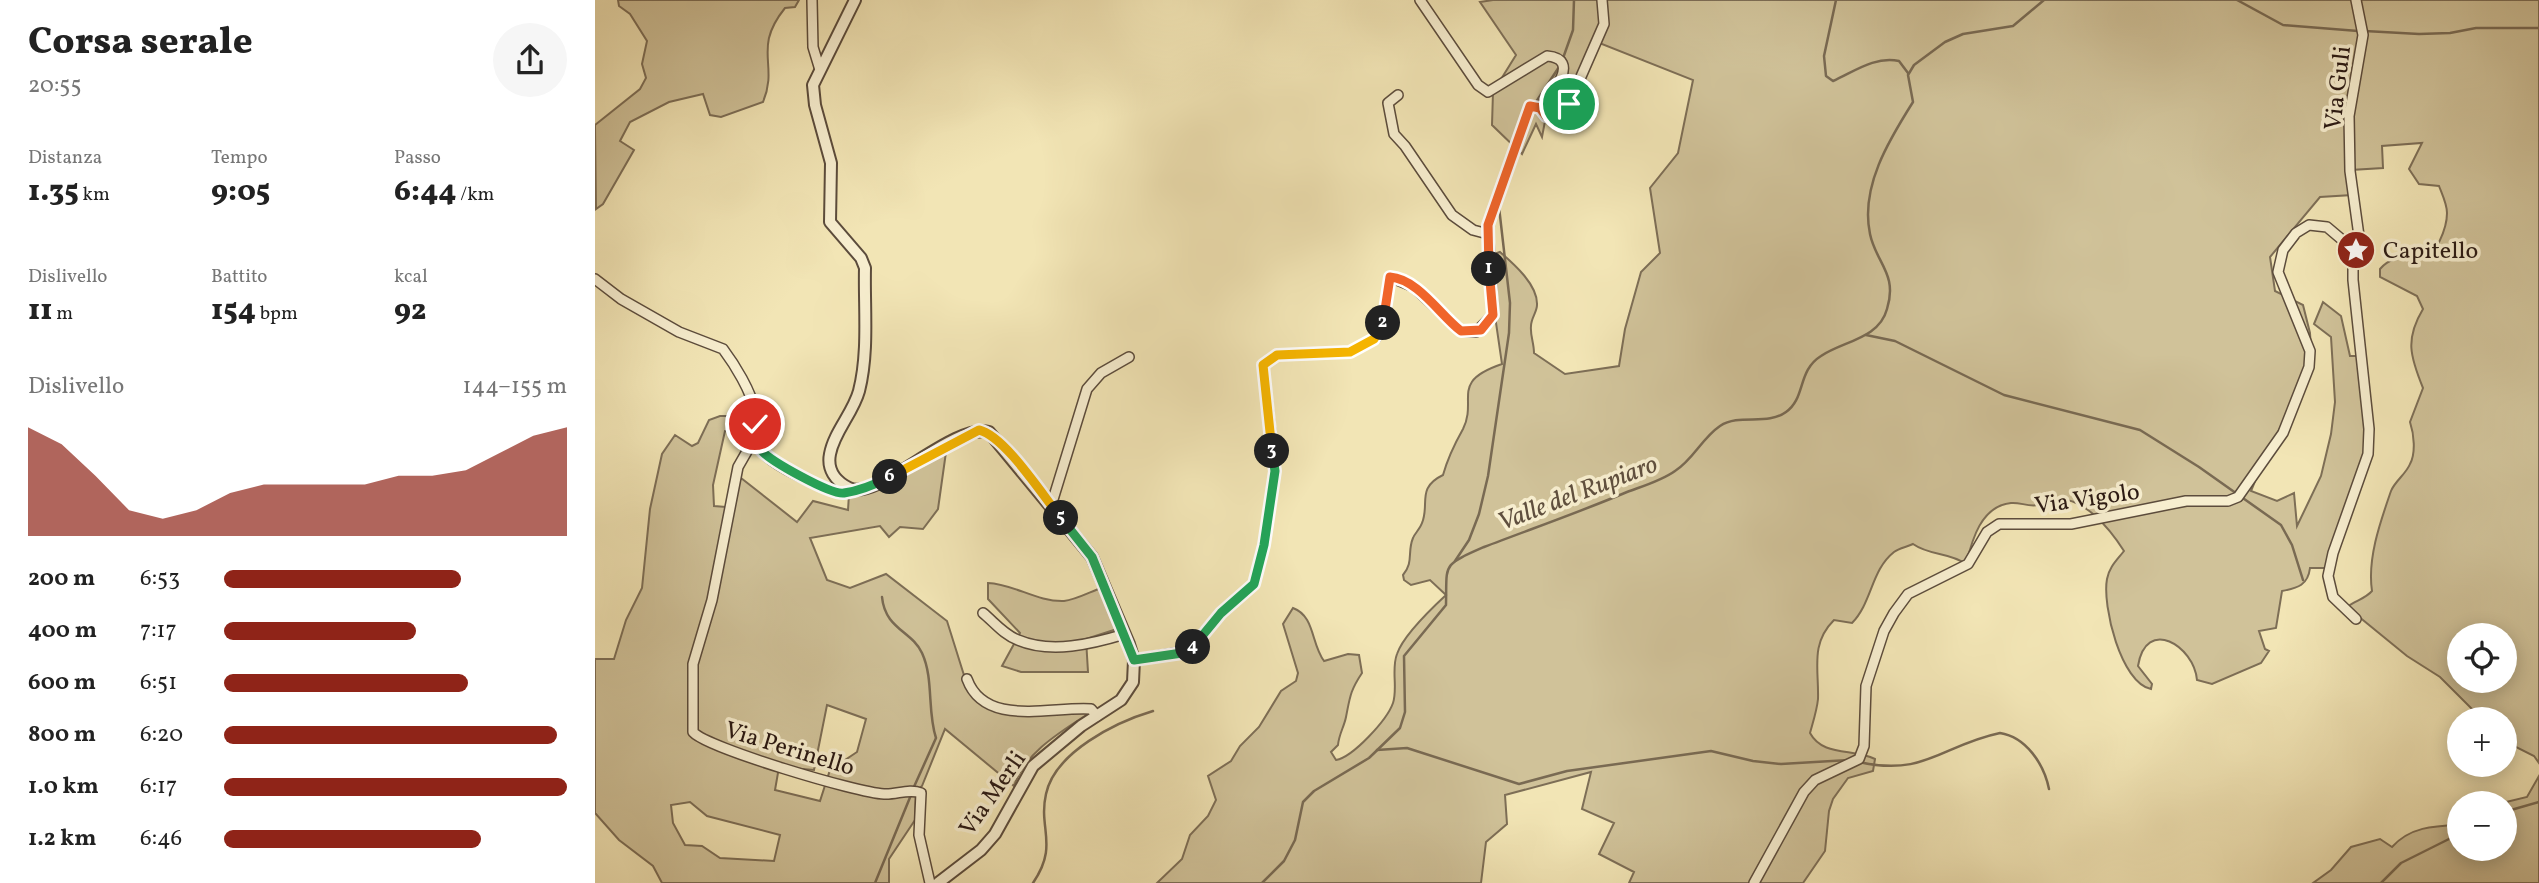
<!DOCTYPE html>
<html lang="it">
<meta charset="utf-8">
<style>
body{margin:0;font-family:Vollkorn,serif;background:#f6f6f6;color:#222;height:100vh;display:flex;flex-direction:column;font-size:26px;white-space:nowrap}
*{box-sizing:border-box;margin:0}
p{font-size:23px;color:#767676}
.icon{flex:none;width:38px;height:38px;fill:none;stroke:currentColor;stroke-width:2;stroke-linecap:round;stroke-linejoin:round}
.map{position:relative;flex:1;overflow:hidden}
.side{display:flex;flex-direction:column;background:#fff;width:595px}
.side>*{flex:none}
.tools{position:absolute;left:1852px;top:623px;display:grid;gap:14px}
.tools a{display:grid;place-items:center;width:70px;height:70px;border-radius:50%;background:#fff;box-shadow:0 4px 18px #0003;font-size:35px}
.pin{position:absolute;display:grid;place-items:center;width:60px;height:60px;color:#fff;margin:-30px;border:4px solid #fff;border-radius:50%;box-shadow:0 2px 7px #0007}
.km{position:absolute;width:35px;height:35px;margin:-18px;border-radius:50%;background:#222;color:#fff;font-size:19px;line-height:35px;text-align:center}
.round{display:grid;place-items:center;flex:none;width:74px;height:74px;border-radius:37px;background:#f6f6f6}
.headline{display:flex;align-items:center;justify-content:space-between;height:119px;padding:0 28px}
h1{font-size:38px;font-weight:800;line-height:52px}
.metrics{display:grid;grid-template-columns:repeat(3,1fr);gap:10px;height:119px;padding:7px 28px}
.metrics div{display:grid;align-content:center}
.metrics b{font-size:30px;font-weight:800}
.metrics small{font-size:19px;font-weight:400}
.metrics p{font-size:19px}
.chart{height:196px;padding:14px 28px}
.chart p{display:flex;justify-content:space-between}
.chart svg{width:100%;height:126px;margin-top:7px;fill:#8f2418;opacity:.7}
ul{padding:0 28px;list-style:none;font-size:23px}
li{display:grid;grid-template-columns:112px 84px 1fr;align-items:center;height:52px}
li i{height:18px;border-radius:9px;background:#8f2418}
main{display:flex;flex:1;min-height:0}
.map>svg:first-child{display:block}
</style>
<main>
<section class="side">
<div class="headline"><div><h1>Corsa serale</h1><p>20:55</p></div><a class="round"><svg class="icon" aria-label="share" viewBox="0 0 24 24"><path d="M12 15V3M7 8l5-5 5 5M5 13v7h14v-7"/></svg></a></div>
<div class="metrics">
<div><p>Distanza</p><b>1.35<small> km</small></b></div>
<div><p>Tempo</p><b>9:05</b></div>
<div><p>Passo</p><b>6:44<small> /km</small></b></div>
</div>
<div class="metrics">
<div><p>Dislivello</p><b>11<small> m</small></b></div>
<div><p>Battito</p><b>154<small> bpm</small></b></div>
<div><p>kcal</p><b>92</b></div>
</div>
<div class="chart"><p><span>Dislivello</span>144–155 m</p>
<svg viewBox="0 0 160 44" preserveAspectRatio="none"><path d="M0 44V6L10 12L20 23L30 35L40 38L50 35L60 29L70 26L80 26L90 26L100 26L110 23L120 23L130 21L140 15L150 9L160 6V44z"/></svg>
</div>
<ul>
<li><b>200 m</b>6:53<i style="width:69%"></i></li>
<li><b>400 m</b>7:17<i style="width:56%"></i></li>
<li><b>600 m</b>6:51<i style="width:71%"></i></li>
<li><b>800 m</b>6:20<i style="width:97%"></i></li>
<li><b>1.0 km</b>6:17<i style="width:100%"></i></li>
<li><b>1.2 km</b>6:46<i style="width:75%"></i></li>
</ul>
</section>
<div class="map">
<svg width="1944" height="883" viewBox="0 0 1944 883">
<rect width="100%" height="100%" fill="#f2e5b5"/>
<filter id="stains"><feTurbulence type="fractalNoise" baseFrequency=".00286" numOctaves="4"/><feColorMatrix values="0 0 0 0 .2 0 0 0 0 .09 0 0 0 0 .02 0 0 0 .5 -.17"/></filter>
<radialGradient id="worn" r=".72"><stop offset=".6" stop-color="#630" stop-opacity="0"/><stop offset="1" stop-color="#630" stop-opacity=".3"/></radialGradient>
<g fill="#d0c299" stroke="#7d6e56" stroke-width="2" fill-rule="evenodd">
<path d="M 23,0 L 204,0 L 200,7 L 190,8 C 157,49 184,64 168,102 L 126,117 L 115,115 L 108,94 L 74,102 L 35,122 L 25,141 L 39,150 L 8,204 L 1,209 L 0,125 L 45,89 L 51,78 L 47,64 L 52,41 L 35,14 L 24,6 Z"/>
<path d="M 898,0 L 1944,0 L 1944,763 L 1939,756 L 1909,741 L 1909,719 L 1887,719 L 1845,677 L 1812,656 L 1752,607 C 1761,600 1770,599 1777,591 C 1772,558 1786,520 1796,491 C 1800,481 1811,474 1815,464 C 1821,453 1819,434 1815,422 L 1828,388 C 1815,356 1810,339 1828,309 L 1822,296 L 1785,277 L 1785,269 C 1798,254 1810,260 1826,259 C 1841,258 1852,227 1852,213 C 1852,204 1847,194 1844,186 L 1824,184 L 1814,169 L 1827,143 L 1787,146 L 1788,168 L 1756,170 L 1757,195 L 1725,197 L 1675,257 L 1680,291 L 1708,305 L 1715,333 L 1717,367 L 1669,459 L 1656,491 L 1682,501 L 1699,493 L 1702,526 L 1726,476 L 1736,434 L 1740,402 L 1736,337 L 1719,324 L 1728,302 L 1746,316 L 1755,356 L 1771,356 L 1772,460 L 1737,568 L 1715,568 C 1713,585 1703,588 1687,591 L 1681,628 L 1664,631 L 1670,649 L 1674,651 L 1666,663 L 1617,684 L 1602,680 C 1599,646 1551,616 1543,666 L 1557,684 L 1556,689 C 1526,683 1507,606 1512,579 C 1514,567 1522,560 1529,551 C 1515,529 1488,495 1458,499 C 1453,500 1448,505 1443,505 C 1433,507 1425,502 1416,503 C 1386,506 1377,540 1371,564 C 1354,552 1335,556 1318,544 C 1312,547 1304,548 1299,552 C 1276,570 1277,603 1257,623 L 1239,620 C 1215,644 1224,669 1223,699 C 1222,710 1218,722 1215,733 C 1228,757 1258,748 1280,759 L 1278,771 L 1253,778 L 1238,799 L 1234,811 L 1230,851 L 1208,883 L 1034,883 L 1039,872 L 1004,854 L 1019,823 L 987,809 L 996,772 L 910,795 L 912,824 L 891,842 L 886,883 L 562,883 L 587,859 L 595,835 L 613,816 L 621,800 L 613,776 L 636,761 L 645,746 L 664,727 L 686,691 L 701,681 L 703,673 L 688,624 L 698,608 C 720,616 716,644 729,661 L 753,654 L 764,655 L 767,673 C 755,691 755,697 751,717 C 749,727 744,734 743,745 L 736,752 L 741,760 C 758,757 792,720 798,703 C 803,688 796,669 802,654 C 808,636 837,608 851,595 L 835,580 L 816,585 L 809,580 L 808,575 C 819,562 812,552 818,538 C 820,533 825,529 827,523 C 835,504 821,488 848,475 C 853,457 859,445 868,429 C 883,399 854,382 907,364 L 898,302 L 890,283 L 889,269 L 896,255 L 905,252 C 919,264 943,285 942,305 C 942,312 936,318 936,326 C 935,335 939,343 939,353 L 970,374 L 1024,366 L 1030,329 L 1046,272 L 1065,253 L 1055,188 L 1083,153 L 1098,80 L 997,40 L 966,114 L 951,116 L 947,137 L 941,124 L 927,154 L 897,125 L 898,92 L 921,55 L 885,2 ZM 1864,635 L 1909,635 L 1909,681 L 1864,681 Z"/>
<path d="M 125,416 L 136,416 L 153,431 L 130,431 L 118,485 L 119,506 L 131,507 L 146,478 L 202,522 L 218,501 L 253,510 L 254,494 C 281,496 327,465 351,452 L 343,509 L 328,529 L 305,527 L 294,537 L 285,526 L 215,538 L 232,580 L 255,588 L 291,574 L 352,621 L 373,688 L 400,708 L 496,712 C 467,731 430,752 419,786 L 350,729 L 327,786 L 321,791 L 320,820 L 294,859 L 294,883 L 67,883 L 58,866 L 24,840 L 0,813 L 0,659 L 19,659 L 31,620 L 47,588 L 55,509 L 67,454 L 80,435 L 97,446 L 103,443 L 114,420 ZM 232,705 L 271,719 L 262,752 L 235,770 L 225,801 L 180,790 L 184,767 L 219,770 ZM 95,802 L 112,816 L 185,835 L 179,861 L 125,858 L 107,846 L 90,845 L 78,823 L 76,805 Z"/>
<path d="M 393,583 C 419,584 442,602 469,601 C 480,600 495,592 506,588 L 522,629 L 491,639 L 493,672 L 426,672 L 407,666 L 425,633 L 393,599 Z"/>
<path d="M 1944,776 L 1944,883 L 1718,883 L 1736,870 L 1756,847 L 1785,839 L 1797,847 C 1815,827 1838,826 1864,825 L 1864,849 L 1909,849 L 1909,803 L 1907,803 L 1932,797 Z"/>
</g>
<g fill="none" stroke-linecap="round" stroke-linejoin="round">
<g stroke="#796a53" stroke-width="2.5">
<path d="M 1241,0 L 1229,56 L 1231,76 L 1238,81 C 1260,71 1280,56 1304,61 L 1313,73"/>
<polyline points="1642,0 1688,25 1763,31"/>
<polyline points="1770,31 1824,34 1855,33 1881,28 1944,28"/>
<polyline points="967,61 978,30 979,0"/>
<polyline points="939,105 964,67"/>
<polyline points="1271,335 1300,341 1409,395 1545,430 1604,467 1686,525 1697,545 1708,580"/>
<polyline points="860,561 874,540 884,514 893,476 914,333 915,303 904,207"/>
<path d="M 287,597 C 290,629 317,631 327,653 C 339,679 332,711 341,738 L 318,789"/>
<polyline points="782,750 812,748 924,784 972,771 1116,751 1158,761 1186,764 1254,760"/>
<path d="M 1264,762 C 1330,777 1347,745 1405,733 C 1431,737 1449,764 1454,789"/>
<polyline points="1909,812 1944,802"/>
<polyline points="280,883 316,795"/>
<path d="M 438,883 C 464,845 443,829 451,794 C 460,752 521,722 558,711"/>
<path d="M 667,883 L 689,861 L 700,840 L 708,802 L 719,791 L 774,758 L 805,728 L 810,712 L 809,656 L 851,605 C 852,563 846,566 889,547 C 936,529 985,512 1032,492 C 1048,486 1066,481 1080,471 C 1098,460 1107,438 1125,426 C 1145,413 1172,426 1191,412 C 1211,398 1202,371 1226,356 C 1248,341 1284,339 1292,309 C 1303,274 1281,263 1275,234 C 1265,187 1294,140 1318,102 L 1313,75 L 1319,65 L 1350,42 L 1368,34 L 1418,26 L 1449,0"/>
<polyline points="1786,883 1806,863 1864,834"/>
</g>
<g stroke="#5c4c3c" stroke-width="12">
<g id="minor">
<polyline points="217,0 218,47 225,70"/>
<path d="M 825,0 L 883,85 L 893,92 L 952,56 C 987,59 957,94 945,108"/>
<polyline points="1761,0 1768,35 1754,116 1755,171 1764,236 1758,249 1758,280 1774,429 1773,454 1738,553 1733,576 1738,597 1761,619"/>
<polyline points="803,95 793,103 799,134 810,146 857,215 878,230 893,234"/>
<path d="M 0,279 L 26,299 L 84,332 L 128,349 C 140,365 156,391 160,411 C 163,423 156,436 164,448 C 175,465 228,489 248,493 L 257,489"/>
<path d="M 161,442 L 155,446 L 143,467 L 117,600 L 98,664 L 98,732 C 112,748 263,793 289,794 C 301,795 314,788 326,793 L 324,835 L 335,883"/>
<polyline points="456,506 492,389 506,373 534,357"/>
<path d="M 388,613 C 399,622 409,635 423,640 C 456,654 497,644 530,634"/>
<polyline points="539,660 593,651 626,613 659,584 669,545 680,471 668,365 682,355 755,352 780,339 788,325 795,277 819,287 866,331 881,332 898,315 893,225 935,106 945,108 951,116 964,120 974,104 1009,24 1007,0"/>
<path d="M 372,679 C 390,728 456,706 496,709 L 502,716"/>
<polyline points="1159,883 1209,792 1220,780 1264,759 1269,746 1271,686 1289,631 1299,613 1313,594 1373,564 1392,532 1404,524 1476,524 1591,501 1633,501 1643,497 1688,433 1714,367 1715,351 1683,272 1688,250 1701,233 1714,225 1732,227 1758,249"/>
</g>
</g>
<g stroke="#5c4c3c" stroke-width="14">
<path id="tertiary" d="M 260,0 L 218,85 L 220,105 L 236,163 L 235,222 L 266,258 L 270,268 C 269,307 274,352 264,391 C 258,413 239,432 235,454 C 232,469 240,481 254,488 C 283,502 357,423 394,432 L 497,557 L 534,644 L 539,660 L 538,682 L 526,700 L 486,726 L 438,766 L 400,834 L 386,850 L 343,883"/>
</g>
<use href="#minor" stroke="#f7eecf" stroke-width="9"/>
<use href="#tertiary" stroke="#f7eecf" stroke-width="10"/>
</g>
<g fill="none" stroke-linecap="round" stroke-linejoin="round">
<g stroke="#fff" stroke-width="14">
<polyline id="split-1" points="894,269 893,225 935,106 945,108 951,116 964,121 974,104"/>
</g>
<g stroke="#fff" stroke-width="14">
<path id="split-2" d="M 788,323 L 795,277 C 823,279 845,315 866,331 L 886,330 L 898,315 L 894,269"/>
</g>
<g stroke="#fff" stroke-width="14">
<polyline id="split-3" points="677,451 668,365 682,355 755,352 779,339 788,323"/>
</g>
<g stroke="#fff" stroke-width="14">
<polyline id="split-4" points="598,647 626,613 659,584 669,545 680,471 677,451"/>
</g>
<g stroke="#fff" stroke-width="14">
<polyline id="split-5" points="466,518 497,557 539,660 587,653 598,647"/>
</g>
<g stroke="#fff" stroke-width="14">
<path id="split-6" d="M 295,477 L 384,430 C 410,436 448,496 466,518"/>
</g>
<g stroke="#fff" stroke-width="14">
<path id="split-7" d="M 160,424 C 160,434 160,443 166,450 C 175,461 236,495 249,493 C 264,491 281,484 295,477"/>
</g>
<use href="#split-1" stroke="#f0652b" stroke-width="9"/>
<use href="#split-2" stroke="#f0652b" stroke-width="9"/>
<use href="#split-3" stroke="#f5b400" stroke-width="9"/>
<use href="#split-4" stroke="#22a559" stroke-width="9"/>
<use href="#split-5" stroke="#22a559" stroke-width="9"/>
<use href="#split-6" stroke="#f5b400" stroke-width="9"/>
<use href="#split-7" stroke="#22a559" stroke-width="9"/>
</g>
<defs>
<g id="sight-disc" transform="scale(2.0125)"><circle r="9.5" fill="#8f2418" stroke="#f7eecf"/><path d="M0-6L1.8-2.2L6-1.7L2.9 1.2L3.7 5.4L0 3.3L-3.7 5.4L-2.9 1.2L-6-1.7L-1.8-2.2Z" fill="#fff"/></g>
</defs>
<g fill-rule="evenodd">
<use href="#sight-disc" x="1761" y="250"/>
</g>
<g text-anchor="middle" stroke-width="7" stroke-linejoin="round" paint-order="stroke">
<g font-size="24" fill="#2a1913" stroke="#f7eecf">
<text transform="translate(1742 88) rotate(-83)" y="8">Via Guli</text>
<text transform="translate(1492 498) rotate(-8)" y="8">Via Vigolo</text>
<text transform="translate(195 748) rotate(17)" y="8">Via Perinello</text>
<text transform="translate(397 793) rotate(-55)" y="8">Via Merli</text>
</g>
<g font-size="24" fill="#2a1913" stroke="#f7eecf" text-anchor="start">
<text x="1788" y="258">Capitello</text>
</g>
<g font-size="26" font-style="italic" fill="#5f4f3e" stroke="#f7eecf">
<text transform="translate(982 492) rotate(-21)" y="9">Valle del Rupiaro</text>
</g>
</g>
<rect width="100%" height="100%" filter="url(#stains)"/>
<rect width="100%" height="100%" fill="url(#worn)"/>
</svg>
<div class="tools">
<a><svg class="icon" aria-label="locate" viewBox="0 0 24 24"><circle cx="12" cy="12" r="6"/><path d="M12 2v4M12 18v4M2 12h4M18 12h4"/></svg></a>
<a>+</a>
<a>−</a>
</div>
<div class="pin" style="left:974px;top:104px;background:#1e9e55"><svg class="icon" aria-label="arrive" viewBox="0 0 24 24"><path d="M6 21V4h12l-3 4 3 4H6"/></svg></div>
<div class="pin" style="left:160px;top:424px;background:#d93025"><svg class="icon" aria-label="check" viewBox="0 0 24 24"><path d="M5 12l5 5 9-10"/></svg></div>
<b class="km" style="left:894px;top:269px">1</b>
<b class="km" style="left:788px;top:323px">2</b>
<b class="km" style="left:677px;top:451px">3</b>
<b class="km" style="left:598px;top:647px">4</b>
<b class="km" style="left:466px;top:518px">5</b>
<b class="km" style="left:295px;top:477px">6</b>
</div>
</main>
